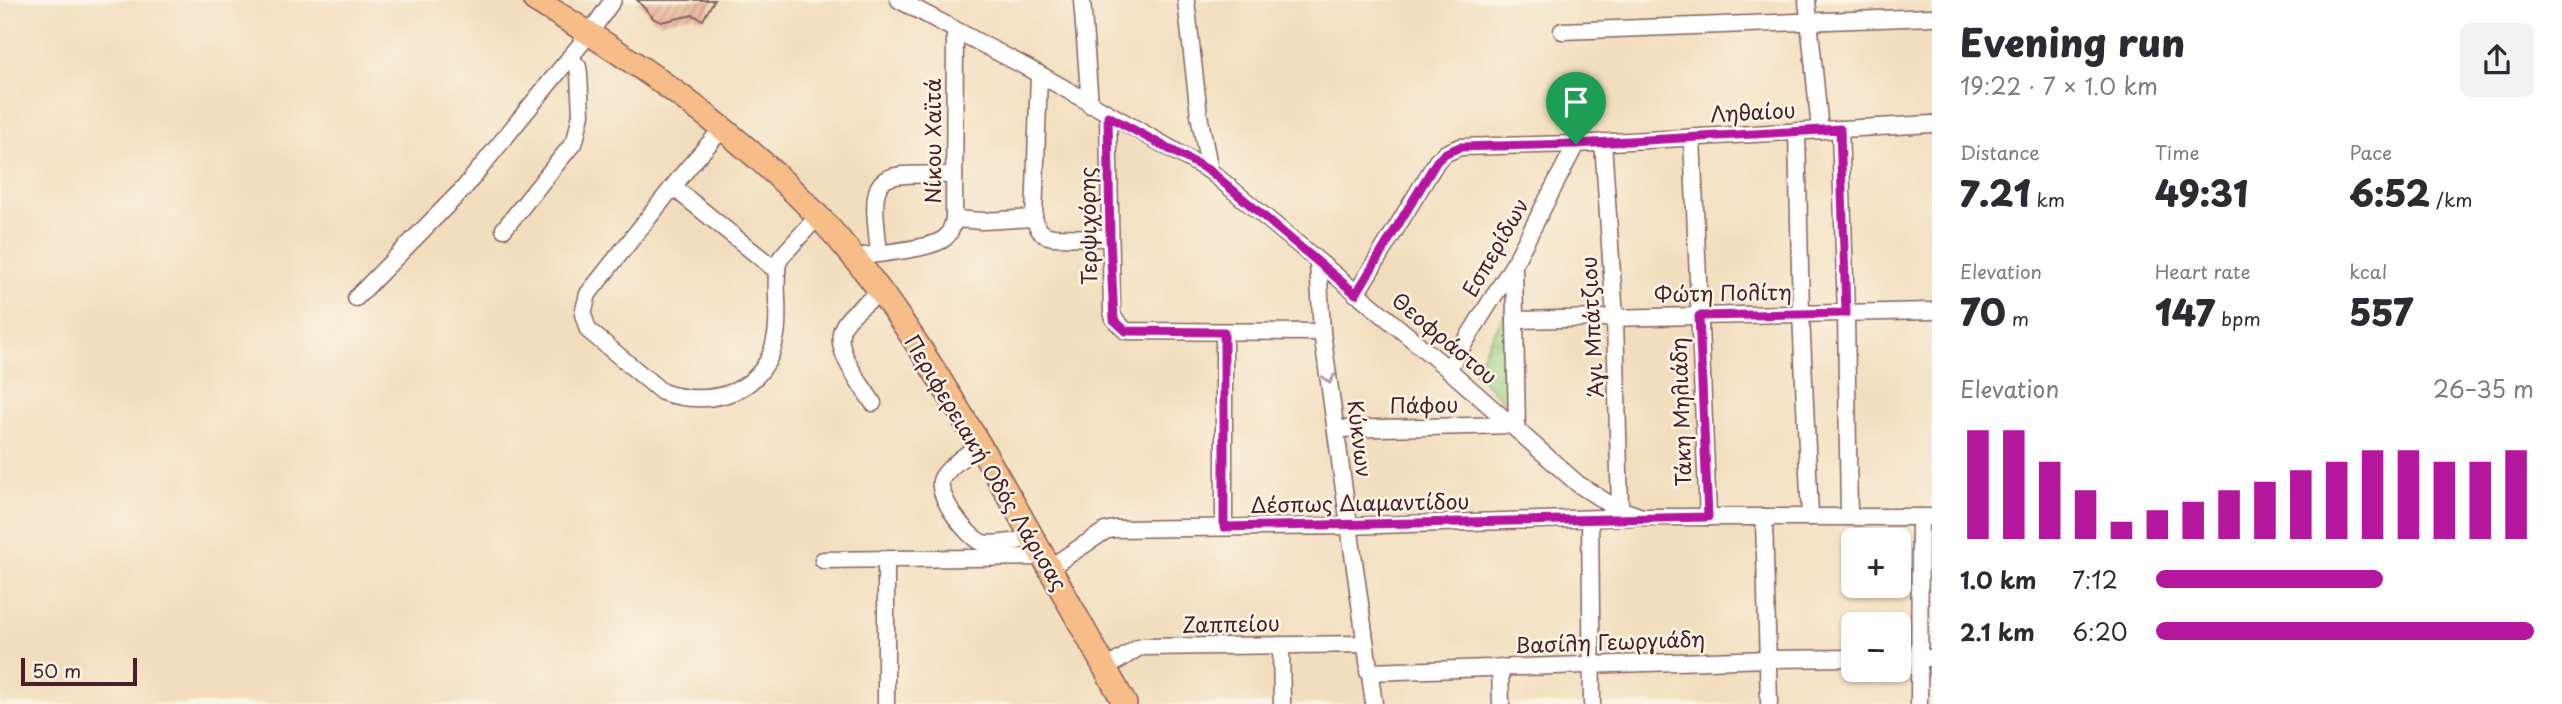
<!DOCTYPE html>
<meta charset="utf-8">
<style>
body{margin:0;font-family:"Playpen Sans",sans-serif;background:#f2f2f3;color:#2b2b33;height:100vh;display:flex;flex-direction:column;font-size:26px;white-space:nowrap}
*{box-sizing:border-box;margin:0}
p{font-size:23px;color:#7c7c81}
.icon{flex:none;width:38px;height:38px;fill:none;stroke:currentColor;stroke-width:2;stroke-linecap:round;stroke-linejoin:round}
.map{position:relative;flex:1;overflow:hidden}
.sheet{display:flex;flex-direction:column;background:#fff;width:630px}
.sheet>*{flex:none}
.controls{position:absolute;left:1841px;top:528px;display:grid;gap:14px}
.controls a{display:grid;place-items:center;width:70px;height:70px;border-radius:10px;background:#fff;box-shadow:0 2px 5px #0004;font-size:35px}
.scale{position:absolute;left:21px;bottom:18px;width:116px;box-sizing:border-box;padding-left:7px;border:4px solid #4a1f2b;border-top:0;font-size:19px;line-height:24px;white-space:nowrap;color:#4a1f2b;-webkit-text-stroke:5px #fcf5e5;paint-order:stroke}
.pin{position:absolute;display:grid;place-items:center;width:60px;height:60px;color:#fff;margin:-72px -30px;border-radius:50% 50% 50% 0;rotate:-45deg;box-shadow:0 0 7px #0007}
.pin .icon{rotate:45deg}
.round{display:grid;place-items:center;flex:none;width:74px;height:74px;border-radius:10px;background:#f2f2f3}
.headline{display:flex;align-items:center;justify-content:space-between;height:119px;padding:0 28px}
h1{font-size:38px;font-weight:800;line-height:52px}
.stats{display:grid;grid-template-columns:repeat(3,1fr);gap:10px;height:119px;padding:7px 28px}
.stats div{display:grid;align-content:center}
.stats b{font-size:35px;font-weight:800}
.stats small{font-size:19px;font-weight:400}
.stats p{font-size:19px}
.chart{height:196px;padding:14px 28px}
.chart p{display:flex;justify-content:space-between}
.chart svg{width:100%;height:126px;margin-top:7px;stroke:#b5179e;stroke-width:6}
ul{padding:0 28px;list-style:none;font-size:23px}
li{display:grid;grid-template-columns:112px 84px 1fr;align-items:center;height:52px}
li i{height:18px;border-radius:9px;background:#b5179e}
main{display:flex;flex:1;min-height:0}
.map>svg:first-child{display:block}
</style>
<main>
<div class="map">
<svg width="1932" height="704" viewBox="0 0 1932 704">
<defs>
<pattern id="grass-tufts" width="24" height="20" patternUnits="userSpaceOnUse" patternTransform="scale(1.75)"><rect width="24" height="20" fill="#9ed587"/><path d="M3 7l-1-3M5 7V3M7 7l1-3M15 17l-1-3M17 17v-4M19 17l1-3" fill="none" stroke="#8ab675"/></pattern>
<pattern id="building-hatch" width="6" height="6" patternUnits="userSpaceOnUse" patternTransform="scale(1.75)"><rect width="6" height="6" fill="#e7b299"/><path d="M-1 1l2-2M0 6l6-6M5 7l2-2" fill="none" stroke="#bd907d"/></pattern>
</defs>
<rect width="100%" height="100%" fill="#fcf5e5"/>
<filter id="ink" filterUnits="userSpaceOnUse"><feTurbulence type="fractalNoise" baseFrequency=".0143" numOctaves="2"/><feDisplacementMap in="SourceGraphic" scale="14" xChannelSelector="R" yChannelSelector="G"/><feConvolveMatrix kernelMatrix="1 2 1 2 8 2 1 2 1" color-interpolation-filters="sRGB"/></filter>
<filter id="wash" filterUnits="userSpaceOnUse"><feTurbulence type="fractalNoise" baseFrequency=".00686" numOctaves="4" result="noise"/><feDisplacementMap in="SourceGraphic" scale="28" xChannelSelector="R" yChannelSelector="G"/><feGaussianBlur stdDeviation="1.57" result="paint"/><feColorMatrix in="noise" values="0 0 0 0 0 0 0 0 0 0 0 0 0 0 0 0 0 1.4 0 .05"/><feComposite in="paint" operator="in"/></filter>
<g filter="url(#wash)">
<rect width="100%" height="100%" fill="#f2debe"/>
<polygon fill="url(#grass-tufts)" stroke="#747a59" stroke-width="2" points="1511,309 1514,411 1473,371 1507,311"/>
<g id="blocks">
<polygon fill="url(#building-hatch)" points="637,0 714,0 703,20 693,15 661,22 654,19"/>
</g>
</g>
<g filter="url(#ink)">
<use href="#blocks" fill-opacity="0" stroke="#85625e" stroke-width="2"/>
<g fill="none" stroke-linecap="round" stroke-linejoin="round">
<g stroke="#85625e" stroke-width="19">
<g id="minor">
<polyline points="899,0 1039,74 1210,171 1448,369 1578,484 1614,507 1642,517 1932,517"/>
<polyline points="1082,0 1090,105"/>
<polyline points="1186,0 1199,115 1210,171"/>
<polyline points="1807,0 1820,130"/>
<polyline points="1562,31 1932,17"/>
<path d="M 1039,74 L 1034,218 C 1038,229 1040,235 1053,237 L 1109,238"/>
<polyline points="1108,115 1112,312 1114,319 1126,331 1322,332"/>
<path d="M 722,129 L 687,169 L 588,294 L 583,314 L 588,330 L 662,392 C 712,409 767,392 776,335 C 780,311 774,286 778,263 L 782,256 L 818,216"/>
<polyline points="1840,129 1846,313 1849,517"/>
<polyline points="1797,131 1801,314 1810,517"/>
<polyline points="1692,137 1708,517"/>
<polyline points="1603,142 1615,318 1620,510"/>
<polyline points="673,187 777,271"/>
<polyline points="954,219 983,221 1034,218"/>
<polyline points="504,229 575,141 581,114 579,74 578,67 570,57"/>
<path d="M 879,252 C 869,168 874,174 954,175"/>
<path d="M 853,258 C 874,253 931,250 945,238 C 951,233 952,226 954,219 L 955,31"/>
<polyline points="1318,262 1322,332 1374,704"/>
<polyline points="1514,264 1517,430"/>
<polyline points="1356,294 1437,161 1446,153 1460,147 1576,144 1932,124"/>
<polyline points="356,298 464,188 589,34 613,0"/>
<polyline points="1515,320 1932,311"/>
<polyline points="1224,332 1224,527"/>
<polyline points="1448,369 1514,264 1576,144"/>
<path d="M 873,403 C 862,385 832,349 843,327 C 849,314 868,302 880,292"/>
<polyline points="1337,429 1513,425"/>
<path d="M 979,445 C 968,454 950,465 942,478 C 934,493 968,539 983,543 C 998,546 1018,540 1033,538"/>
<polyline points="1764,517 1769,704"/>
<polyline points="1590,519 1592,704"/>
<polyline points="823,560 1043,557"/>
<polyline points="886,560 886,704"/>
<polyline points="1049,568 1105,531 1114,529 1348,526 1632,517"/>
<polyline points="1281,645 1282,704"/>
<polyline points="1899,658 1932,658"/>
<polyline points="1500,667 1501,704"/>
<polyline points="1105,669 1138,648 1144,647 1364,644"/>
<polyline points="1368,672 1769,659 1853,658"/>
<polyline points="1919,704 1920,517"/>
</g>
</g>
<g stroke="#85625e" stroke-width="26">
<path id="highway" d="M 535,0 C 635,60 734,128 816,214 C 881,282 932,365 980,446 C 1030,531 1077,618 1125,704"/>
</g>
<use href="#minor" stroke="#fff" stroke-width="16"/>
<use href="#highway" stroke="#f7bd88" stroke-width="23"/>
</g>
<defs><path id="oneway-chevron" d="M-2-3.5L2.5 0L-2 3.5" fill="none" stroke-width="1.6" stroke-linecap="round" stroke-linejoin="round" transform="scale(1.75)"/></defs>
<use stroke="#ae9aa0" href="#oneway-chevron" transform="translate(1329 379) rotate(81)"/>
</g>
<g fill="none" stroke-linecap="round" stroke-linejoin="round" filter="url(#ink)">
<g stroke="#fff" stroke-width="14">
<polygon id="route" points="1108,116 1210,171 1356,294 1437,161 1446,153 1460,147 1576,144 1840,129 1846,313 1699,316 1708,517 1224,527 1224,332 1126,331 1114,320 1110,238"/>
</g>
<use href="#route" stroke="#b5179e" stroke-width="9"/>
</g>
<g text-anchor="middle" stroke-width="5" stroke-linejoin="round" paint-order="stroke">
<g font-size="21" fill="#4a1f2b" stroke="#fcf5e5">
<text transform="translate(1753 113) rotate(-3)" y="7">Ληθαίου</text>
<text transform="translate(934 141) rotate(-90)" y="7">Νίκου Χαϊτά</text>
<text transform="translate(1089 226) rotate(-91)" y="7">Τερψιχόρης</text>
<text transform="translate(1496 248) rotate(-60)" y="7">Εσπερίδων</text>
<text transform="translate(1723 294) rotate(-1)" y="7">Φώτη Πολίτη</text>
<text transform="translate(1593 327) rotate(-93)" y="7">Άγι Μπάτζιου</text>
<text transform="translate(1444 339) rotate(40)" y="7">Θεοφράστου</text>
<text transform="translate(1424 406) rotate(-1)" y="7">Πάφου</text>
<text transform="translate(1682 412) rotate(-92)" y="7">Τάκη Μηλιάδη</text>
<text transform="translate(1359 439) rotate(83)" y="7">Κύκνων</text>
<text transform="translate(985 463) rotate(59)" y="7">Περιφερειακή Οδός Λάρισας</text>
<text transform="translate(1360 504) rotate(-1)" y="7">Δέσπως Διαμαντίδου</text>
<text transform="translate(1231 625) rotate(-1)" y="7">Ζαππείου</text>
<text transform="translate(1610 643) rotate(-2)" y="7">Βασίλη Γεωργιάδη</text>
</g>
</g>
</svg>
<div class="controls">
<a>+</a>
<a>−</a>
</div>
<div class="scale">50 m</div>
<div class="pin" style="left:1576px;top:144px;background:#1e9e55"><svg class="icon" aria-label="arrive" viewBox="0 0 24 24"><path d="M6 21V4h12l-3 4 3 4H6"/></svg></div>
</div>
<section class="sheet">
<div class="headline"><div><h1>Evening run</h1><p>19:22 · 7 × 1.0 km</p></div><a class="round"><svg class="icon" aria-label="share" viewBox="0 0 24 24"><path d="M12 15V3M7 8l5-5 5 5M5 13v7h14v-7"/></svg></a></div>
<div class="stats">
<div><p>Distance</p><b>7.21<small> km</small></b></div>
<div><p>Time</p><b>49:31</b></div>
<div><p>Pace</p><b>6:52<small> /km</small></b></div>
</div>
<div class="stats">
<div><p>Elevation</p><b>70<small> m</small></b></div>
<div><p>Heart rate</p><b>147<small> bpm</small></b></div>
<div><p>kcal</p><b>557</b></div>
</div>
<div class="chart"><p><span>Elevation</span>26–35 m</p>
<svg viewBox="0 0 160 44" preserveAspectRatio="none"><path d="M5 44V6M15 44V6M25 44V17M35 44V27M45 44V38M55 44V34M65 44V31M75 44V27M85 44V24M95 44V20M105 44V17M115 44V13M125 44V13M135 44V17M145 44V17M155 44V13"/></svg>
</div>
<ul>
<li><b>1.0 km</b>7:12<i style="width:60%"></i></li>
<li><b>2.1 km</b>6:20<i style="width:100%"></i></li>
</ul>
</section>
</main>
